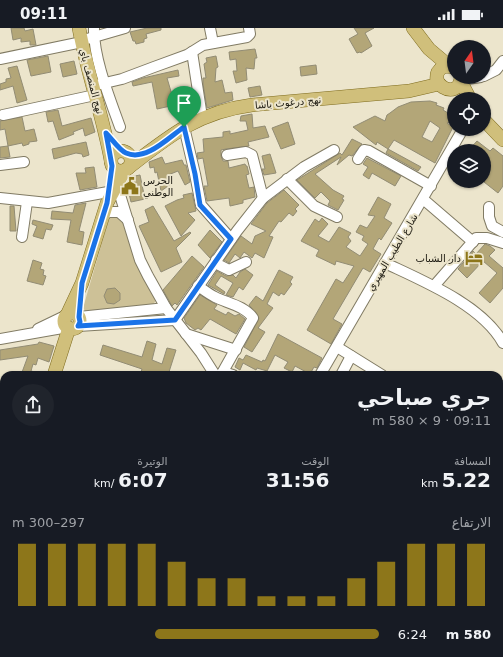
<!DOCTYPE html>
<html lang="ar">
<meta charset="utf-8">
<style>
body{margin:0;font-family:"DejaVu Sans","Noto Naskh Arabic",sans-serif;background:#20242c;color:#f1f3f6;direction:rtl;height:100vh;display:flex;flex-direction:column;font-size:15px;white-space:nowrap}
*{box-sizing:border-box;margin:0}
p{font-size:13px;color:#9ea1a6}
.icon{flex:none;width:22px;height:22px;fill:none;stroke:currentColor;stroke-width:2;stroke-linecap:round;stroke-linejoin:round}
.map{position:relative;flex:1;overflow:hidden;direction:ltr}
.panel{position:absolute;left:0px;top:343px;width:503px;height:286px;display:flex;flex-direction:column;background:#171b24;border-radius:12px 12px 0 0;box-shadow:0 1px 3px #0004;direction:rtl}
.panel>*{flex:none}
.needle{width:26px;rotate:14deg}
.fabs{position:absolute;left:447px;top:12px;display:grid;gap:8px}
.fabs a{display:grid;place-items:center;width:44px;height:44px;border-radius:50%;background:#171b24;box-shadow:0 1px 3px #0004;font-size:20px}
.pin{position:absolute;display:grid;place-items:center;width:34px;height:34px;color:#fff;margin:-41px -17px;border-radius:50% 50% 50% 0;rotate:-45deg;box-shadow:0 0 4px #0007}
.pin .icon{rotate:45deg}
.round{display:grid;place-items:center;flex:none;width:42px;height:42px;border-radius:21px;background:#20242c}
.headline{display:flex;align-items:center;justify-content:space-between;height:68px;padding:0 12px}
h1{font-size:22px;font-weight:700;line-height:30px}
.stats{display:grid;grid-template-columns:repeat(3,1fr);gap:6px;height:68px;padding:4px 12px}
.stats div{display:grid;align-content:center}
.stats b{font-size:20px;font-weight:700}
.stats small{font-size:11px;font-weight:400}
.stats p{font-size:11px}
.chart{height:112px;padding:8px 12px}
.chart p{display:flex;justify-content:space-between}
.chart svg{width:100%;height:72px;margin-top:4px;stroke:#8d761a;stroke-width:6}
ul{padding:0 12px;list-style:none;font-size:13px}
li{display:grid;grid-template-columns:64px 48px 1fr;align-items:center;height:30px}
li i{height:10px;border-radius:5px;background:#8d761a}
.status{display:flex;justify-content:space-between;align-items:center;height:28px;padding:0 20px;background:#171b24;direction:ltr}
.status svg{height:11px;fill:currentColor}
.map>svg:first-child{display:block}
</style>
<div class="status"><b>09:11</b><svg viewBox="0 0 49 12"><path d="M0 12V9h3v3zM5 12V6h3v6zM10 12V3h3v9zM15 12V0h3v12zM26 1h20v11H26zM47 4h2v5h-2z"/></svg></div>
<div class="map">
<svg width="503" height="629" viewBox="0 0 503 629">
<rect width="100%" height="100%" fill="#ece5cc"/>
<polygon fill="#cdc197" points="110,187 120,187 135,232 156,272 153,277 86,284 83,280"/>
<g fill="#b3a678" stroke="#928c74" fill-rule="evenodd">
<polygon points="11,0 24,0 25,3 33,1 36,17 30,17 30,13 21,14 21,10 13,12"/>
<polygon points="147,0 161,0 161,2 146,6 147,10 144,11 144,14 136,16 135,13 133,13 130,4"/>
<polygon points="354,0 374,0 365,5 372,18 361,25 360,24 357,25 349,11 358,6"/>
<polygon points="255,21 257,30 255,30 254,41 246,40 247,52 236,55 233,43 237,43 236,31 230,32 229,24"/>
<polygon points="48,28 51,44 31,48 27,32"/>
<polygon points="216,28 218,39 216,40 215,54 222,52 225,65 232,64 233,72 207,80 203,56 203,50 206,50 204,36 207,34 206,30"/>
<polygon points="74,33 77,46 63,49 60,36"/>
<polygon points="316,37 317,46 301,48 300,39"/>
<polygon points="17,38 27,72 17,75 13,58 0,62 0,56 6,54 6,51 11,50 8,40"/>
<polygon points="178,42 179,48 167,50 175,77 157,81 152,54 133,58 132,54 143,50"/>
<polygon points="260,58 262,67 250,69 248,60"/>
<path d="M 430,73 L 437,75 L 436,77 L 444,80 L 443,82 L 453,88 L 454,91 L 454,93 L 447,95 L 453,99 L 435,135 L 394,112 L 388,121 L 377,114 L 376,117 L 353,99 L 375,88 L 385,93 L 387,87 L 390,85 L 398,79 L 411,74 ZM 430,93 L 440,100 L 432,114 L 422,109 Z"/>
<polygon points="58,82 62,98 91,90 95,104 85,108 83,100 73,104 74,106 59,112 53,93 48,94 46,84"/>
<polygon points="252,86 253,100 265,98 269,109 248,114 249,118 226,121 221,122 221,128 223,133 228,133 229,140 245,136 246,138 247,138 249,146 246,147 249,160 254,159 255,169 243,172 243,175 230,178 229,170 207,173 204,158 208,158 203,130 198,131 197,125 204,124 203,111 223,109 223,104 230,103 230,106 248,102 246,93 240,93 241,88"/>
<polygon points="22,89 25,103 34,101 37,113 29,114 29,116 23,118 22,115 8,118 5,101 0,102 0,93"/>
<polygon points="288,94 295,116 281,121 272,100"/>
<polygon points="352,111 362,116 352,128 349,127 337,137 341,129 315,146 333,162 344,168 342,171 344,172 338,182 328,177 330,173 321,164 315,170 297,152 340,125 342,127"/>
<polygon points="477,113 490,123 493,120 503,128 503,158 498,165 484,154 484,140 488,135 484,132 484,123 468,123"/>
<polygon points="86,114 89,127 83,129 82,126 76,125 54,131 52,121"/>
<polygon points="8,118 10,129 0,130 0,119"/>
<polygon points="388,121 421,139 418,143 386,125"/>
<polygon points="270,126 276,145 264,147 262,141 265,141 262,128"/>
<polygon points="162,129 165,136 182,132 184,137 186,137 190,154 185,157 178,143 168,147 171,156 161,163 157,144 155,145 154,139 150,140 149,134"/>
<polygon points="367,130 401,148 395,158 372,145 369,151 363,147 368,139 363,136"/>
<polygon points="94,139 97,159 80,162 76,145 86,145 85,140"/>
<polygon points="140,147 145,171 131,174 128,161 130,159 129,151 130,149"/>
<polygon points="284,162 299,177 295,181 297,183 293,188 289,185 281,194 279,193 269,208 273,209 264,230 255,225 252,230 244,224 240,230 235,226 229,235 224,232 241,208 252,216 255,208 266,203 251,196 267,175"/>
<polygon points="192,165 196,183 188,185 195,192 181,208 165,178 177,172 184,170 183,167"/>
<polygon points="378,169 391,176 384,190 392,195 381,212 379,210 373,221 381,226 370,244 363,240 333,291 342,296 331,316 307,302 336,251 343,255 354,238 336,233 335,237 316,228 319,222 301,213 315,191 319,194 322,190 328,196 318,208 329,214 339,199 351,205 348,209 351,213 346,219 360,228 368,216 362,212 364,208 356,204 360,197 367,200 375,188 368,187"/>
<polygon points="86,175 79,203 84,204 82,217 67,214 71,192 51,191 52,183 73,185 75,177"/>
<polygon points="10,178 14,178 16,203 10,203"/>
<polygon points="153,178 174,213 190,204 191,205 176,220 182,234 161,244 139,198 149,194 145,182"/>
<polygon points="33,192 53,197 51,202 46,201 43,211 33,208 37,198 32,196"/>
<polygon points="210,202 222,214 210,230 198,217"/>
<polygon points="485,216 490,218 495,222 489,228 503,240 503,260 490,275 479,265 497,245 483,233 467,250 458,241 473,223 476,226"/>
<polygon points="192,228 204,239 177,277 175,275 172,278 163,262"/>
<polygon points="33,232 42,235 40,241 44,242 43,247 46,248 43,257 27,253"/>
<polygon points="245,241 253,247 243,262 239,259 233,269 226,267 233,255 221,248 215,257 225,264 224,266 208,257 217,243 226,248 233,247 236,250 240,244"/>
<polygon points="279,242 293,249 290,254 292,256 284,267 281,265 279,268 273,264 267,276 273,280 258,300 265,304 252,324 244,319 259,290 249,277 256,268 263,273"/>
<polygon points="115,260 120,265 120,272 114,276 107,275 104,268 107,261"/>
<polygon points="200,267 217,277 214,281 226,287 228,284 235,288 239,286 245,291 236,306 210,291 201,302 198,300 195,302 186,295 184,290"/>
<polygon points="278,306 322,330 317,340 314,339 310,346 295,338 292,344 284,340 288,334 275,327 267,343 257,340 256,342 243,335 240,342 235,339 239,330 243,332 246,327 262,334 263,332 265,333"/>
<polygon points="147,313 156,316 152,332 162,336 167,320 176,322 168,347 140,347 142,341 100,327 103,317 142,329"/>
<polygon points="39,314 54,318 49,334 38,330 36,337 33,336 31,343 39,345 38,347 21,347 28,328 0,332 0,322 38,316"/>
</g>
<g fill="none" stroke-linecap="round" stroke-linejoin="round">
<g stroke="#817b64" stroke-width="12">
<g id="minor">
<path d="M 94,0 C 93,29 110,71 120,99"/>
<polyline points="210,0 213,15"/>
<polyline points="87,11 125,0"/>
<polyline points="192,24 202,89"/>
<polyline points="0,31 82,14"/>
<polyline points="484,48 496,42 503,33"/>
<polyline points="461,54 467,51 481,49"/>
<polyline points="92,58 122,51 154,39 187,27 203,17 247,9 250,6 249,0"/>
<polyline points="3,87 95,67"/>
<polyline points="184,99 195,146 201,177 231,211"/>
<polyline points="227,127 246,124 252,127 263,170"/>
<polyline points="358,131 364,122 369,123 431,158"/>
<polyline points="0,137 24,134"/>
<polyline points="123,151 120,167 140,232 148,248 166,280 201,325 215,347"/>
<polyline points="287,151 314,178 337,189"/>
<polyline points="0,170 48,175 108,164 111,166"/>
<polyline points="423,171 473,214"/>
<polyline points="489,179 489,189 492,198 503,204"/>
<polyline points="103,187 109,184 119,184 128,192"/>
<polyline points="22,209 27,174"/>
<polyline points="216,232 219,237 229,242 246,234"/>
<path d="M 385,235 C 423,253 482,277 503,315"/>
<path d="M 198,258 C 204,262 209,266 215,269 C 227,275 245,278 253,290 L 221,347"/>
<polyline points="434,258 476,210 487,210 503,215"/>
<polyline points="79,289 166,280"/>
<polyline points="175,292 237,203 263,170 304,139 334,122"/>
<polyline points="78,298 175,292"/>
<polyline points="38,301 67,287"/>
<polyline points="186,306 236,322"/>
<polyline points="0,311 68,299"/>
<polyline points="337,319 382,347"/>
<polyline points="223,344 233,347"/>
<polyline points="320,347 463,101"/>
<polyline points="341,347 351,328"/>
<polyline points="499,377 503,358"/>
<polyline points="499,451 503,451"/>
<polyline points="499,480 503,481"/>
<polyline points="499,504 503,496"/>
<polyline points="0,553 4,552"/>
<polyline points="499,597 503,588"/>
<polyline points="499,623 503,623"/>
<polyline points="66,625 66,629"/>
<polyline points="340,625 343,629"/>
<polyline points="114,629 114,625"/>
<polyline points="189,629 190,625"/>
<polyline points="234,629 235,625"/>
<polyline points="419,629 423,625"/>
<polyline points="472,629 473,625"/>
</g>
</g>
<g stroke="#7f6c1f" stroke-width="14">
<g id="major">
<path d="M 79,0 C 87,45 103,88 111,133"/>
<polyline points="413,0 429,21 448,37"/>
<path d="M 454,39 L 444,38 C 421,53 459,76 461,49"/>
<polyline points="461,54 470,71"/>
<polyline points="484,92 503,112"/>
<circle cx="121" cy="133" r="10"/>
<path d="M 128,140 C 169,108 198,84 252,77 L 409,63 L 439,56"/>
<circle cx="72" cy="293" r="8"/>
<polyline points="67,287 82,255 107,175 125,142"/>
<polyline points="54,347 69,300"/>
<polyline points="0,517 4,502"/>
<polyline points="0,563 4,619"/>
</g>
</g>
<use href="#minor" stroke="#fff" stroke-width="10"/>
<use href="#major" stroke="#d0bf7b" stroke-width="13"/>
</g>
<g fill="none" stroke-linecap="round" stroke-linejoin="round">
<g stroke="#fff" stroke-width="8">
<path id="route" d="M 184,99 L 195,146 L 200,177 L 231,211 L 175,292 L 78,298 L 80,294 L 79,289 L 82,255 L 107,175 L 112,138 L 106,105 C 112,111 119,122 126,125 C 146,134 169,109 184,99 Z"/>
</g>
<use href="#route" stroke="#1a73e8" stroke-width="5"/>
</g>
<defs>
<g id="civic-bare" transform="scale(1.38)"><path d="M-.6-6.5H3V-4.5H.6V-3L4-1V1h2V6H-6V1h2V-1L-.6-3ZM-1.2 2.5V6h2.4V2.5Z" fill="#8d761a" stroke="#ece5cc" stroke-width="2.5" paint-order="stroke"/></g>
<g id="hotel-bare" transform="scale(1.38)"><path d="M-6-4.5h1.5V1H6V5H4.5V3h-9V5H-6ZM-4 0a1.8 1.8 0 1 1 3.6 0ZM.5 0V-2.5h3Q6-2.5 6 0Z" fill="#8d761a" stroke="#ece5cc" stroke-width="2.5" paint-order="stroke"/></g>
</defs>
<g fill-rule="evenodd">
<use href="#civic-bare" x="130" y="158"/>
<use href="#hotel-bare" x="474" y="230"/>
</g>
<g text-anchor="middle" stroke-width="4" stroke-linejoin="round" paint-order="stroke">
<g font-size="10" fill="#232017" stroke="#ece5cc">
<text transform="translate(92 53) rotate(75)" y="4">نهج المنصف باي</text>
<text transform="translate(288 74) rotate(-5)" y="4">نهج درغوث باشا</text>
<text transform="translate(392 224) rotate(-59)" y="4">شارع الطيب المهيري</text>
</g>
<g font-size="10" fill="#232017" stroke="#ece5cc" text-anchor="start">
<text x="143" y="156">الحرس<tspan x="143" dy="12">الوطني</tspan></text>
<text x="461" y="234" text-anchor="end">دار الشباب</text>
</g>
</g>
</svg>
<div class="fabs">
<a><svg class="needle" viewBox="-14 -14 28 28"><path d="M0-13l5 13h-10z" fill="#e53935"/><path d="M0 13l5-13h-10z" fill="#9ea1a6"/></svg></a>
<a><svg class="icon" aria-label="locate" viewBox="0 0 24 24"><circle cx="12" cy="12" r="6"/><path d="M12 2v4M12 18v4M2 12h4M18 12h4"/></svg></a>
<a><svg class="icon" aria-label="layers" viewBox="0 0 24 24"><path d="M12 4l9 5-9 5-9-5zM3 14l9 5 9-5"/></svg></a>
</div>
<div class="pin" style="left:184px;top:99px;background:#1e9e55"><svg class="icon" aria-label="arrive" viewBox="0 0 24 24"><path d="M6 21V4h12l-3 4 3 4H6"/></svg></div>
<section class="panel">
<div class="headline"><div><h1>جري صباحي</h1><p>09:11 · 9 × 580 m</p></div><a class="round"><svg class="icon" aria-label="share" viewBox="0 0 24 24"><path d="M12 15V3M7 8l5-5 5 5M5 13v7h14v-7"/></svg></a></div>
<div class="stats">
<div><p>المسافة</p><b>5.22<small> km</small></b></div>
<div><p>الوقت</p><b>31:56</b></div>
<div><p>الوتيرة</p><b>6:07<small> /km</small></b></div>
</div>
<div class="chart"><p><span>الارتفاع</span>297–300 m</p>
<svg viewBox="0 0 160 44" preserveAspectRatio="none"><path d="M5 44V6M15 44V6M25 44V6M35 44V6M45 44V6M55 44V17M65 44V27M75 44V27M85 44V38M95 44V38M105 44V38M115 44V27M125 44V17M135 44V6M145 44V6M155 44V6"/></svg>
</div>
<ul>
<li><b>580 m</b>6:24<i style="width:61%"></i></li>
</ul>
</section>
</div>
